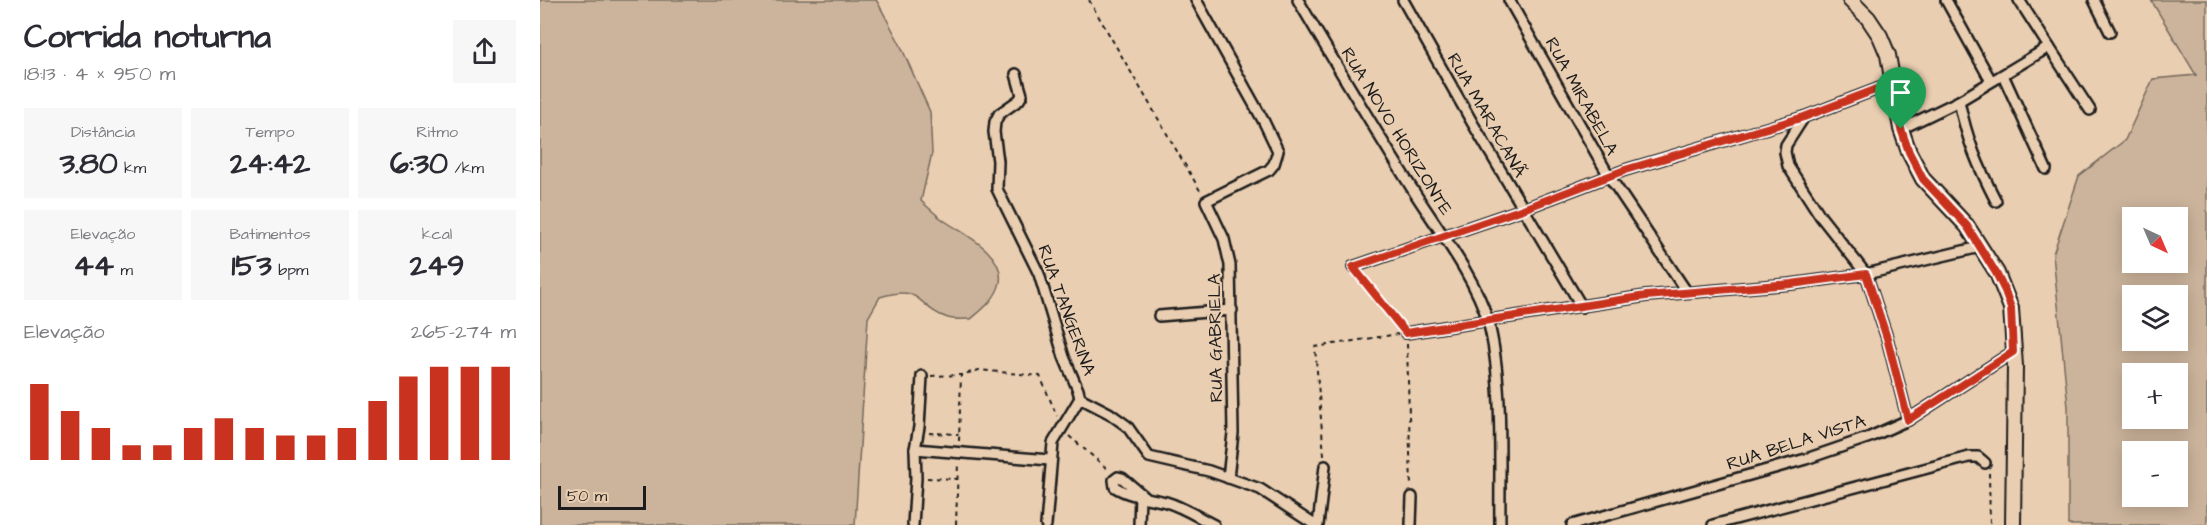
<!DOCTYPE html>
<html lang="pt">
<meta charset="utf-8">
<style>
body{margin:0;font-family:"Architects Daughter",sans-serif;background:#f7f7f7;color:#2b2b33;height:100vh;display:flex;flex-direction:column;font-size:22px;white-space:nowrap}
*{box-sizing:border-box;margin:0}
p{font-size:20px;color:#7c7c81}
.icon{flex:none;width:33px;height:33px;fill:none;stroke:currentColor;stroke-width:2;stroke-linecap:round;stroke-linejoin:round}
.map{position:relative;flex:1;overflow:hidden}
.side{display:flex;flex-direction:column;background:#fff;width:540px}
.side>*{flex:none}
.needle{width:39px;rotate:136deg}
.fabs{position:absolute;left:1582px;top:207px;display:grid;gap:12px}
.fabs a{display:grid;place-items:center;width:66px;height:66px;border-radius:0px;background:#fff;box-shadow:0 3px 15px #0003;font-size:30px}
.scale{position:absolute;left:18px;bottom:15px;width:88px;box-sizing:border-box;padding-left:6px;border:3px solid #1c1c1c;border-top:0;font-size:16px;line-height:21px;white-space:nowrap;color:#1c1c1c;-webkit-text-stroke:4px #eaceb1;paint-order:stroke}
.pin{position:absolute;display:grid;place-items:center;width:51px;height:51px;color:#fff;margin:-62px -26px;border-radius:50% 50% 50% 0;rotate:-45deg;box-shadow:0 0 6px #0007}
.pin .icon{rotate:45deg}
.round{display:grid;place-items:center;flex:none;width:63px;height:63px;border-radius:0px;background:#f7f7f7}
.headline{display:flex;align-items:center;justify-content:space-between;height:102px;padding:0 24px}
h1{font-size:33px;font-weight:700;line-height:45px}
.metrics{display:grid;grid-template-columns:repeat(3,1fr);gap:9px;height:102px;padding:6px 24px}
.metrics div{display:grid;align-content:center;border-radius:0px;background:#f7f7f7;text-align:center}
.metrics b{font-size:30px;font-weight:700}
.metrics small{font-size:16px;font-weight:400}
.metrics p{font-size:16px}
.chart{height:168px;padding:12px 24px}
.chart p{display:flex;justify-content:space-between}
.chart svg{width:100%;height:108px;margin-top:6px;stroke:#c8321e;stroke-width:6}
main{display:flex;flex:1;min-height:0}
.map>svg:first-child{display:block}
</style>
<main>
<section class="side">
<div class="headline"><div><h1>Corrida noturna</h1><p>18:13 · 4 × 950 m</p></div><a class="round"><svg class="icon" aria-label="share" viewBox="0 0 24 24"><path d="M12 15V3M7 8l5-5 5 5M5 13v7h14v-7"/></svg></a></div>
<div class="metrics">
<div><p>Distância</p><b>3.80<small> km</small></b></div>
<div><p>Tempo</p><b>24:42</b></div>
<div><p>Ritmo</p><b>6:30<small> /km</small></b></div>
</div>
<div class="metrics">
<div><p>Elevação</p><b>44<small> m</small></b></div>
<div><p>Batimentos</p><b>153<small> bpm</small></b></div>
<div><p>kcal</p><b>249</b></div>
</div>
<div class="chart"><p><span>Elevação</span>265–274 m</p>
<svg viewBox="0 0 160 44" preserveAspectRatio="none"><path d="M5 44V13M15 44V24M25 44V31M35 44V38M45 44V38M55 44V31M65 44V27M75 44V31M85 44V34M95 44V34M105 44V31M115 44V20M125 44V10M135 44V6M145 44V6M155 44V6"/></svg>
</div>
</section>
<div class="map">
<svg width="1667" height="525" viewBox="0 0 1667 525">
<rect width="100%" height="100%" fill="#eaceb1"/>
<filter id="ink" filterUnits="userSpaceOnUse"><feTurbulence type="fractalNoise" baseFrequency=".0167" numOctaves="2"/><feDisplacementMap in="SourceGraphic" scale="12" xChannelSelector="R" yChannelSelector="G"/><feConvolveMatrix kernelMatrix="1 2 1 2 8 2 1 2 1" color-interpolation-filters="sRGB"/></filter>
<g filter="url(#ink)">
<g fill="#ccb49c" stroke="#74685c" stroke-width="1.5" fill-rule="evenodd">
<path d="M 0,0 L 336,0 L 338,3 L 360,44 L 390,112 L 392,153 L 381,201 C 388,207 395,214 402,219 C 421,233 465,252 460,282 C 457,298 443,309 431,319 C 424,319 415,320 408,318 C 376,308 384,283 340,297 L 328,318 L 315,525 L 0,525 Z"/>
<path d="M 1611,0 L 1667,0 L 1667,525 L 1528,525 L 1528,407 L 1513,254 L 1539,176 L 1585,140 L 1613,79 L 1656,75 ZM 1593,218 L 1638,218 L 1638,262 L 1593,262 ZM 1593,296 L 1638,296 L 1638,340 L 1593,340 ZM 1593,374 L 1638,374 L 1638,418 L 1593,418 ZM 1593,452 L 1638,452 L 1638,496 L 1593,496 Z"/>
</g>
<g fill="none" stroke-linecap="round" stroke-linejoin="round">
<g stroke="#1c1c1c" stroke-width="14">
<g id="minor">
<polyline points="656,0 724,122 738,151 734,164 729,170 666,201 684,239 690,265 693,433 688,478"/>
<path d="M 758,0 C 795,63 832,125 871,187 C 896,227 935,276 948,321 C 964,380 959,463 960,525"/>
<polyline points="863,0 933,124 1042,307"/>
<polyline points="969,0 1069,176 1146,291"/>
<polyline points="1406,0 1451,81"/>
<polyline points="1554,0 1570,32"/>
<polyline points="1509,47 1550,110"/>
<polyline points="476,74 482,95 479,100 459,114 455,122 454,132 458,161 457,189 499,274 524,357 538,390 540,398"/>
<polyline points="1463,75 1506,169"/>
<path d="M 1419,101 C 1427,140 1438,166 1456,201"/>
<polyline points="1264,117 1246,145 1245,152 1248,166 1281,217 1326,274 1347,338 1368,420"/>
<polyline points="1361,129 1419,101 1509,47 1479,0"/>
<polyline points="813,267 983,209 1085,170 1264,117 1353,83"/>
<polyline points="619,316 692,310"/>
<polyline points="866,333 1106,296 1251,284 1326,274 1440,247"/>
<polyline points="540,398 569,413 587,426 609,457 669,471 720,489 775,525"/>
<polyline points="375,449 510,460"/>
<path d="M 606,498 L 582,478 L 578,477 L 574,480 L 575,487 C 589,496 609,498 626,502 C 643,507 658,517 674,525"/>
<polyline points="373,525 376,478 375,449 379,427 382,376"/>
<polyline points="506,525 513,443 540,398"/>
<polyline points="599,525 600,496"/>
<polyline points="778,525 785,466"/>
<polyline points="871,525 872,497"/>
<polyline points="1032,525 1266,459 1330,437 1368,420 1473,352"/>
<polyline points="1173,525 1429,457 1438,457 1445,463"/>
</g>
</g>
<g stroke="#1c1c1c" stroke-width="18">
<polyline id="secondary" points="1310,0 1328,18 1340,36 1348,55 1361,129 1369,152 1383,179 1427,226 1457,273 1471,308 1475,366 1473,525"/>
</g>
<g stroke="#1c1c1c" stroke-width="2" stroke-dasharray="4.5 4.5" stroke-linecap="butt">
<polyline points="549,0 662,194"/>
<polyline points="819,275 861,326"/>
<polyline points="867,344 871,488"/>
<polyline points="391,376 421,375 439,370 500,376 517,416"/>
<polyline points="389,433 419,434"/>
<polyline points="529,436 570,471"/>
<polyline points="419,441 421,375"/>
<polyline points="784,455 775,347 858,334"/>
<polyline points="1449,473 1450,525"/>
<polyline points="387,478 417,479"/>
<polyline points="416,525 418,462"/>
</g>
<use href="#minor" stroke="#eaceb1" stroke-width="9"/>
<use href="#secondary" stroke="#eaceb1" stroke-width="14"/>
</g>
</g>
<g fill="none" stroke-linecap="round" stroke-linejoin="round" filter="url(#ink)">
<g stroke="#fff" stroke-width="12">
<polygon id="route" points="1353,83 1361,129 1369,152 1383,179 1427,226 1456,273 1465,291 1471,308 1473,352 1368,420 1347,338 1326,274 1251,284 1106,296 866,333 813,267 983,209 1085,170 1264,117"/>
</g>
<use href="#route" stroke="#c8321e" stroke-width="8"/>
</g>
<g text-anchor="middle" stroke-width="4.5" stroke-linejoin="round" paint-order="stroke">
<g font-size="18" fill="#1c1c1c" stroke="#eaceb1">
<text transform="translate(1042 96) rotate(61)" y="6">RUA MIRABELA</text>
<text transform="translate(947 115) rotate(60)" y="6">RUA MARACANÃ</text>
<text transform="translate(857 131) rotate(58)" y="6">RUA NOVO HORIZONTE</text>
<text transform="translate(527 310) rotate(70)" y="6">RUA TANGERINA</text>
<text transform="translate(675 338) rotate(-91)" y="6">RUA GABRIELA</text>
<text transform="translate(1256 442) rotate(-18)" y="6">RUA BELA VISTA</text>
</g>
</g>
</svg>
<div class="fabs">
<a><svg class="needle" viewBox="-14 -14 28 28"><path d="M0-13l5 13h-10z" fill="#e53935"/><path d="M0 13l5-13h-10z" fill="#7c7c81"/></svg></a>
<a><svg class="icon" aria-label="layers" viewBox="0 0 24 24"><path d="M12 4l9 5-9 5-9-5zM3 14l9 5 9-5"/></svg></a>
<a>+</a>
<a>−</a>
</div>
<div class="scale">50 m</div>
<div class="pin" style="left:1361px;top:129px;background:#1e9e55"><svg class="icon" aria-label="arrive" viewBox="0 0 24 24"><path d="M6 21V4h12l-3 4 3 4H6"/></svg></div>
</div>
</main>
